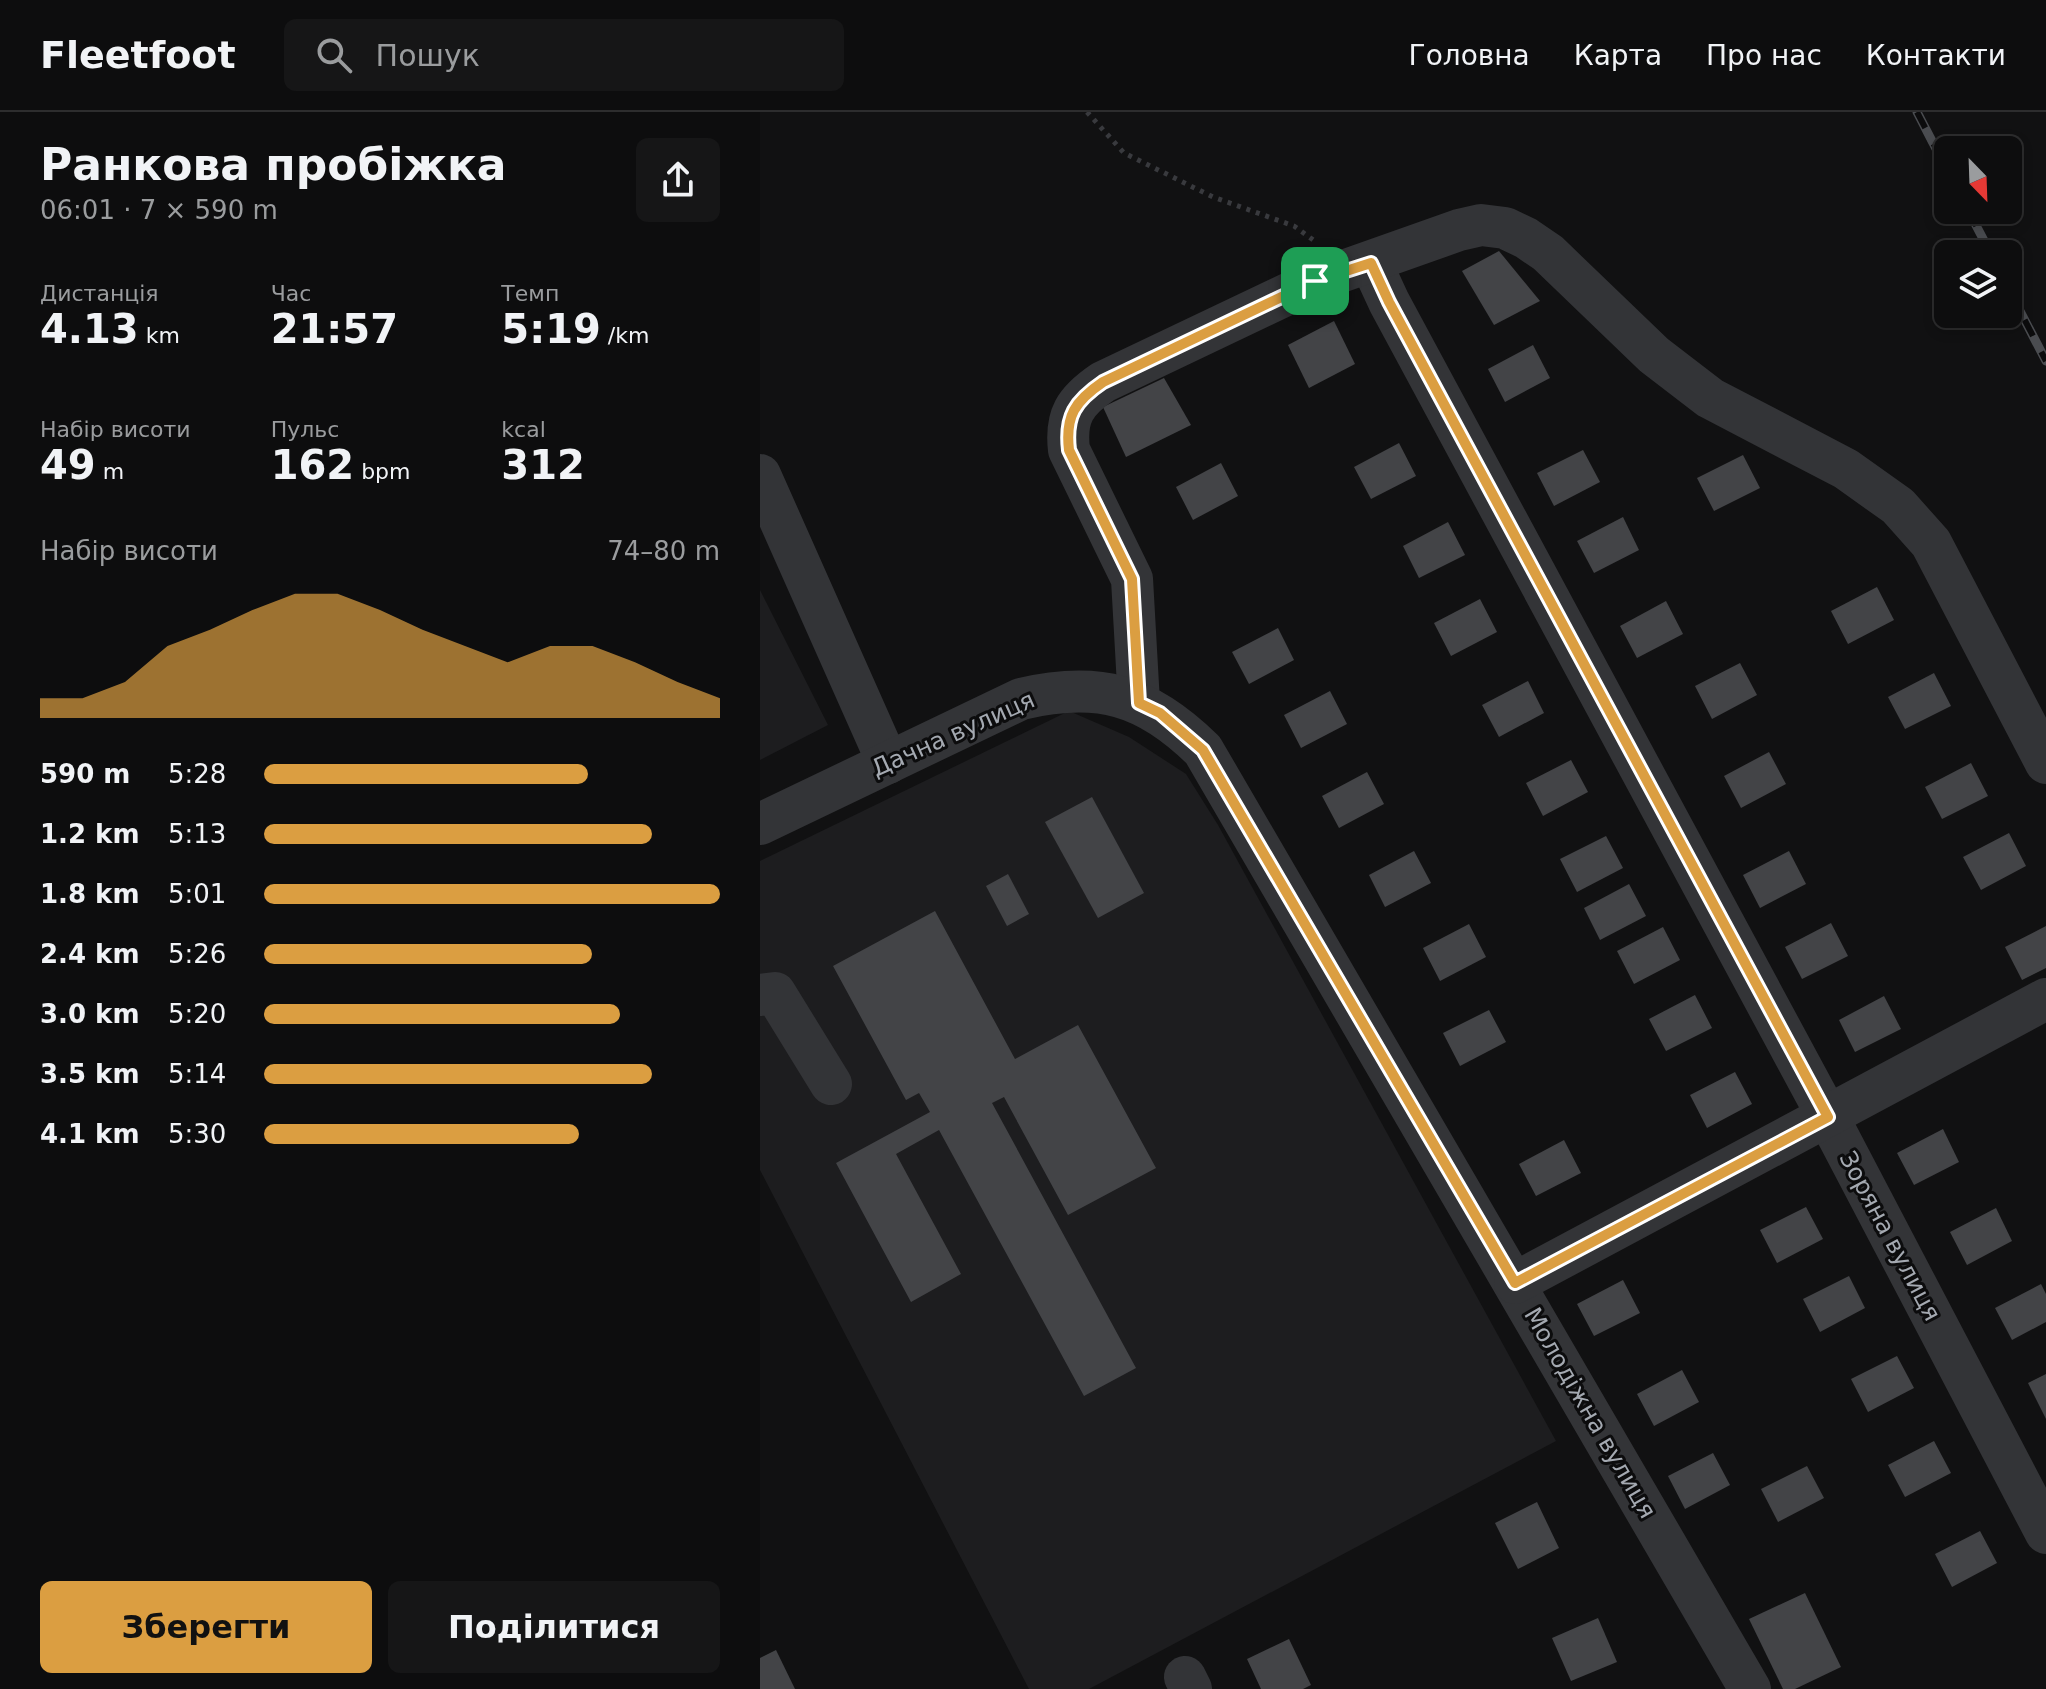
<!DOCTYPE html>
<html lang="uk">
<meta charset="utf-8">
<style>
body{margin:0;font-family:"DejaVu Sans",sans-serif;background:#161617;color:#f1f3f6;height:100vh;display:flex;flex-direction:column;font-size:30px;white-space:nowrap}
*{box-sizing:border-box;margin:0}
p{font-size:26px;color:#9a9c9e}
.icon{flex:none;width:44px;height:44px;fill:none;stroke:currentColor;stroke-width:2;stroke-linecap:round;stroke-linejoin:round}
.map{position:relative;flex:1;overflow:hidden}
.details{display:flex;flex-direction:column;background:#0d0d0e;width:760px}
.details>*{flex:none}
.needle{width:52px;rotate:157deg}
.buttons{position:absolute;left:1174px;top:24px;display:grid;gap:16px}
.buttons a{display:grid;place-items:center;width:88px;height:88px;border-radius:12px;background:#0d0d0e;box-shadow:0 4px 12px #0003,0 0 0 2px #2d2d2e;font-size:40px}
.pin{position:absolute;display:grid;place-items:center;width:68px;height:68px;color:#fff;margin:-34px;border-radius:16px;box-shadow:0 4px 12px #0006}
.round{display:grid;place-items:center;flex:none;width:84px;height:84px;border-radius:12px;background:#161617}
.summary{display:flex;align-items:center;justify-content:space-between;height:136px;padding:0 40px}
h1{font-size:44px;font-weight:800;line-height:60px}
.metrics{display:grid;grid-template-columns:repeat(3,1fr);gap:12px;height:136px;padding:8px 40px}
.metrics div{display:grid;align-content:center}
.metrics b{font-size:40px;font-weight:800}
.metrics small{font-size:22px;font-weight:400}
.metrics p{font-size:22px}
.chart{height:224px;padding:16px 40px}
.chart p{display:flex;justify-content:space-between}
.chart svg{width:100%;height:144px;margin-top:8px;fill:#db9e41;opacity:.7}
.button{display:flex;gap:16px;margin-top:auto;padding:16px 40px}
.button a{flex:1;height:92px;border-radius:12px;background:#db9e41;color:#111;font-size:32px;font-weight:800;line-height:92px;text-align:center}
.button a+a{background:#161617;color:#f1f3f6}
ul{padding:0 40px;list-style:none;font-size:26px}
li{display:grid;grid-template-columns:128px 96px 1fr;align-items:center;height:60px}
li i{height:20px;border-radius:10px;background:#db9e41}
header{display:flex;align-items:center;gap:48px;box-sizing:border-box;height:112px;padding:0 40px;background:#0d0d0e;border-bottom:2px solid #2d2d2e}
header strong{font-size:38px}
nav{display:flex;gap:44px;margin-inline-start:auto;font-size:28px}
.search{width:560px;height:72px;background:#161617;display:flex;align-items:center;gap:20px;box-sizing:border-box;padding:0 28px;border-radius:12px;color:#9a9c9e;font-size:30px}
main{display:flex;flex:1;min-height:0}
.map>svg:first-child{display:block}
</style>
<header>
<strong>Fleetfoot</strong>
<div class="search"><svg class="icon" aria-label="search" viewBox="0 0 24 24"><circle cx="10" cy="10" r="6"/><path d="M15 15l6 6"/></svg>Пошук</div>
<nav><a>Головна</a><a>Карта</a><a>Про нас</a><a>Контакти</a></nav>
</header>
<main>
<section class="details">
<div class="summary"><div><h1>Ранкова пробіжка</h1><p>06:01 · 7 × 590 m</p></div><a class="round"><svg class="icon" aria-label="share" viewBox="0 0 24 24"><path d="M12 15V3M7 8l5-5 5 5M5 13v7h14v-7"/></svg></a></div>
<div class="metrics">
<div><p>Дистанція</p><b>4.13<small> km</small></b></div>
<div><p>Час</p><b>21:57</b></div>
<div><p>Темп</p><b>5:19<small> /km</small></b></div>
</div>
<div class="metrics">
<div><p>Набір висоти</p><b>49<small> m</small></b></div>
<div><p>Пульс</p><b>162<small> bpm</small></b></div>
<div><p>kcal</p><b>312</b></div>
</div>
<div class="chart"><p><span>Набір висоти</span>74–80 m</p>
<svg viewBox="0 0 160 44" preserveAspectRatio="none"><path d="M0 44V38L10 38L20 33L30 22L40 17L50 11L60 6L70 6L80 11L90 17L100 22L110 27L120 22L130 22L140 27L150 33L160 38V44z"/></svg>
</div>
<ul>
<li><b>590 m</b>5:28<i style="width:71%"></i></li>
<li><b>1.2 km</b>5:13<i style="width:85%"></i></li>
<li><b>1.8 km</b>5:01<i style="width:100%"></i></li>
<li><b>2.4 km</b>5:26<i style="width:72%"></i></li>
<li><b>3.0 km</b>5:20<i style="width:78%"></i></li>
<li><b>3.5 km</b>5:14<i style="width:85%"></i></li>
<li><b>4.1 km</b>5:30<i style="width:69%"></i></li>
</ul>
<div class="button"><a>Зберегти</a><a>Поділитися</a></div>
</section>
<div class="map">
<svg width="1286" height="1577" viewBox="0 0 1286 1577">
<rect width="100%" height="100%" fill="#111112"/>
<g fill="#1d1d1f">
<polygon points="0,478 68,613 0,648"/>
<polygon points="309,599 369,625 426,662 458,713 796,1329 329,1577 269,1577 0,1058 0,749"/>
</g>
<g fill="#434447">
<polygon points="739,139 780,189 734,213 702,159"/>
<polygon points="574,209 595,252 549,276 528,233"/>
<polygon points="773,233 790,266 745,290 728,257"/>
<polygon points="404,266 431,313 366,345 343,295"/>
<polygon points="639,331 656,364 611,387 594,355"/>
<polygon points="823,338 840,370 794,394 777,361"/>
<polygon points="983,343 1000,376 954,399 937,366"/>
<polygon points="461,351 478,384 433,408 416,375"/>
<polygon points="863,405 879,438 834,461 817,429"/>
<polygon points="688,410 705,443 659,466 643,434"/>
<polygon points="1117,475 1134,508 1088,532 1071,499"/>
<polygon points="720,487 737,520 691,544 674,511"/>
<polygon points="906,489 923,522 877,546 860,514"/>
<polygon points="518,516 534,548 489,572 472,540"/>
<polygon points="980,551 997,583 952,607 935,574"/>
<polygon points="1174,561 1191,594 1145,617 1128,585"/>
<polygon points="768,569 784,601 739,625 722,593"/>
<polygon points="570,579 587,612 541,636 524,603"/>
<polygon points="1009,640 1026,672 981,696 964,664"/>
<polygon points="811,648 828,680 783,704 766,671"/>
<polygon points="1211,651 1228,684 1182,707 1165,675"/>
<polygon points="607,660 624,692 579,716 562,684"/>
<polygon points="332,685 384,781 338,806 285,710"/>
<polygon points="1249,721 1266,754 1221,778 1203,745"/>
<polygon points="846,724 863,756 817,780 800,747"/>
<polygon points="654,739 671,771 625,795 609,763"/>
<polygon points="1029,739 1046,772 1000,796 983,763"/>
<polygon points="248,762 269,802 247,814 226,774"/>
<polygon points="869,772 886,804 840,828 824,796"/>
<polygon points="175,799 255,947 318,913 396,1056 308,1103 244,985 232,991 376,1256 324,1284 179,1018 136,1042 201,1162 151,1190 76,1051 170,1000 159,981 146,988 73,854"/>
<polygon points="1071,811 1088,844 1042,867 1025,835"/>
<polygon points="709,812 726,845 680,869 663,836"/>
<polygon points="1286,814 1286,856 1262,868 1245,835"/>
<polygon points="903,815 920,848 874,872 857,839"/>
<polygon points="935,883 952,916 906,939 889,907"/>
<polygon points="1124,884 1141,917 1095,940 1079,908"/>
<polygon points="729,898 746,930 700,954 683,921"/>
<polygon points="975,960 992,992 947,1016 930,983"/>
<polygon points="1183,1017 1199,1050 1154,1073 1137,1041"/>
<polygon points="804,1028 821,1061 776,1084 759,1052"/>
<polygon points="1046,1095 1063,1127 1017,1151 1000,1118"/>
<polygon points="1236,1096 1252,1129 1207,1153 1190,1120"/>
<polygon points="1089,1164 1105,1196 1060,1220 1043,1187"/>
<polygon points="863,1168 880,1201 834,1224 817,1192"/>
<polygon points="1281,1172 1286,1182 1286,1210 1252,1228 1235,1196"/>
<polygon points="1137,1244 1154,1276 1108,1300 1091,1267"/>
<polygon points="922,1258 939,1290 894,1314 877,1282"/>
<polygon points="1286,1262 1286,1307 1268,1271"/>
<polygon points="1174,1329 1191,1361 1145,1385 1128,1353"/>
<polygon points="953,1341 970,1373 925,1397 908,1364"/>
<polygon points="1047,1354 1064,1386 1018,1410 1001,1377"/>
<polygon points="777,1390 799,1436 758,1457 735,1411"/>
<polygon points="1220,1419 1237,1451 1192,1475 1175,1442"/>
<polygon points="1045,1481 1081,1555 1035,1577 1023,1577 989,1507"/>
<polygon points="838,1506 857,1550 811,1569 792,1526"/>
<polygon points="529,1527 551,1573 543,1577 501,1577 487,1547"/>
<polygon points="16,1538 35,1577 0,1577 0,1546"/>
</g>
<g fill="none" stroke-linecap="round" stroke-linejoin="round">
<polyline stroke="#393a3e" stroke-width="5" stroke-dasharray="4 6" stroke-linecap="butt" points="327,0 364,41 453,85 534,114 556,130"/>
<g stroke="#333437" stroke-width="42">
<polyline points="611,151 629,190 1068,1005 1286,1421"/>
<polyline points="0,363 128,651"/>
<path d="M 379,591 L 372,467 L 309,338 C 305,304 315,289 343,270 L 555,169 L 699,118 L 721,113 L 745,116 L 766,126 L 788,141 L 894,243 L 950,286 L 1086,357 L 1138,394 L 1171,431 L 1286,651"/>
<path d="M 0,712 L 261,587 C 338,569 386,582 443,638 L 990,1577"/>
<polyline points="0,883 15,881 71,972"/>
<polyline points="755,1171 1286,887"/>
<polyline points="425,1565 431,1577"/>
</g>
<g stroke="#4a4c50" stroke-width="9">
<g id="rail">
<polyline points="1157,0 1188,60"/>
<polyline points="1208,98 1231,142"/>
<polyline points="1248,176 1286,249"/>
</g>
</g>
<use href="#rail" stroke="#0c0c0d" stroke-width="6" stroke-dasharray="18" stroke-linecap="butt"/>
</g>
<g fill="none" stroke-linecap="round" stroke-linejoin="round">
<g stroke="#fff" stroke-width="16">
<path id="route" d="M 611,151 L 629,190 L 1068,1005 L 755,1171 L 443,638 L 400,601 L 379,591 L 372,467 L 309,338 C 305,304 315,289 343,270 L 555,169 Z"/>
</g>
<use href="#route" stroke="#db9e41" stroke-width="10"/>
</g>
<g text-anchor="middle" stroke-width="6" stroke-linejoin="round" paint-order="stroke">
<g font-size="24" fill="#a4a9b1" stroke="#0c0c0d">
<text transform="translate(193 622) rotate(-24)" y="8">Дачна вулиця</text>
<text transform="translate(1130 1124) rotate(62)" y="8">Зоряна вулиця</text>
<text transform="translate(830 1301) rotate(60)" y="8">Молодіжна вулиця</text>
</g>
</g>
</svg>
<div class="buttons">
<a><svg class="needle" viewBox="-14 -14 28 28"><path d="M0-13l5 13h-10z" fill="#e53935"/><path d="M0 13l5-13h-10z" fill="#9a9c9e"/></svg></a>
<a><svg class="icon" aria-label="layers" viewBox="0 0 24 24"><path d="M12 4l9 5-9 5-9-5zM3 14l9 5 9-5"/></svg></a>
</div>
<div class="pin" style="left:555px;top:169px;background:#1e9e55"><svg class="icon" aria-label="arrive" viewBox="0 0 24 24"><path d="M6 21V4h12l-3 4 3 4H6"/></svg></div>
</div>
</main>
